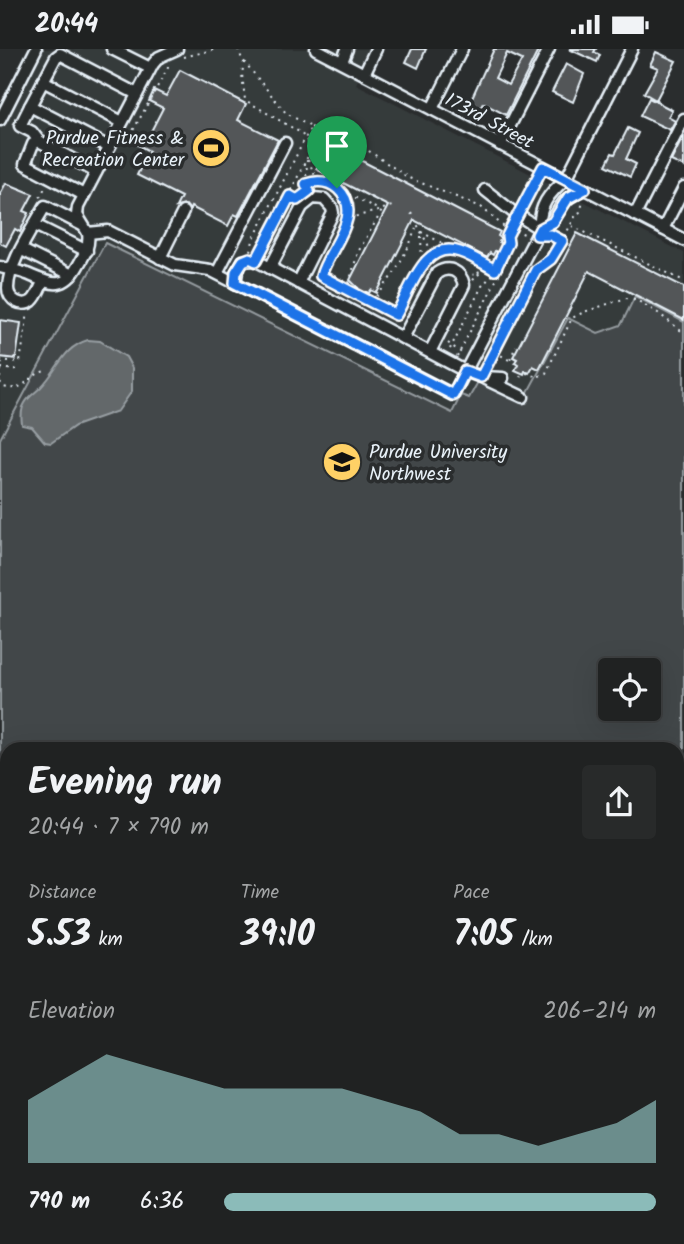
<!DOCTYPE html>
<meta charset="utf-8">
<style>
body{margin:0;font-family:Kalam,sans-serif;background:#282a2a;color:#f1f3f6;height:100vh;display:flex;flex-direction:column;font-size:26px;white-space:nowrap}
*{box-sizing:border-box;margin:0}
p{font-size:23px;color:#a2a4a5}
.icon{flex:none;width:38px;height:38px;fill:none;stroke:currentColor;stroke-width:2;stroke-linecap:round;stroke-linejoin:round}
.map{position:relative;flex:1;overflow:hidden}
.drawer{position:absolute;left:0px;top:693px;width:684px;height:502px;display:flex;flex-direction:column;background:#202222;border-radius:21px 21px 0 0;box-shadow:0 7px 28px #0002,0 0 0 2px #3d3f40}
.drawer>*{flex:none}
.controls{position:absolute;left:598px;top:609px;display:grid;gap:14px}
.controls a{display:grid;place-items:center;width:63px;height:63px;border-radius:7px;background:#202222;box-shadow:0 7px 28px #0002,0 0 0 2px #3d3f40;font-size:35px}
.pin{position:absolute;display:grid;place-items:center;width:60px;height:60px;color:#fff;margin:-72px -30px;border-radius:50% 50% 50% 0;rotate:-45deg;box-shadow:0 0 7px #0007}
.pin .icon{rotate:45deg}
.round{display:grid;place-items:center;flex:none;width:74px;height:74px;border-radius:7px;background:#282a2a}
.summary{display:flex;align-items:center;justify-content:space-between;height:119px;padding:0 28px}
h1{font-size:38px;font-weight:800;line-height:52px}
.figures{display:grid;grid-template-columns:repeat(3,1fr);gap:10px;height:119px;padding:7px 28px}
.figures div{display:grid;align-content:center}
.figures b{font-size:35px;font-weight:800}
.figures small{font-size:19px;font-weight:400}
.figures p{font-size:19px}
.chart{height:196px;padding:14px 28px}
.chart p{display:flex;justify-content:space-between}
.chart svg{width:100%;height:126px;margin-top:7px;fill:#8bbbb9;opacity:.7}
ul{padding:0 28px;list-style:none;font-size:23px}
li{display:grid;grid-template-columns:112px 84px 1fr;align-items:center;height:52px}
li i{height:18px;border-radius:9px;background:#8bbbb9}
.status{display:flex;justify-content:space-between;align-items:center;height:49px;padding:0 35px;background:#202222;direction:ltr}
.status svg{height:19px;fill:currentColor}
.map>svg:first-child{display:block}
</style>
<div class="status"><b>20:44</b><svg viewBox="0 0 49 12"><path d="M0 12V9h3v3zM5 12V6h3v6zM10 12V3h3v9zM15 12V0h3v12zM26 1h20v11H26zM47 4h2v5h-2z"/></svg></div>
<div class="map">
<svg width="684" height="1195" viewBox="0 0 684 1195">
<rect width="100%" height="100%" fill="#2a2d2e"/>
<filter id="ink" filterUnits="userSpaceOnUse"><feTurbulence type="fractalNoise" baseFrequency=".0143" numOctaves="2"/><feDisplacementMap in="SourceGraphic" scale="14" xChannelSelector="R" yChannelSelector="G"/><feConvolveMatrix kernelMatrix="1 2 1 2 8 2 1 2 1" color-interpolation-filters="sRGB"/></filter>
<g filter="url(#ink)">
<path fill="#363a3b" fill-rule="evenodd" d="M 39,0 L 373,0 L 356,35 L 684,204 L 684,1178 L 675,1195 L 160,1195 L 147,1188 L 677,1188 L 677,700 L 7,700 L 7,1117 L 0,1113 L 0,77 ZM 611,621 L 649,621 L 649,660 L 611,660 Z"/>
<path fill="#424648" stroke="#959ca0" stroke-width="2" fill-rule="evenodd" d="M 105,194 L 452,364 L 461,346 L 469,349 L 479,331 L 522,354 L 568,269 L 598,284 L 621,276 L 635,247 L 684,273 L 684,1178 L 675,1195 L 160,1195 L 147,1188 L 677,1188 L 677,700 L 7,700 L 7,1117 L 0,1113 L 0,390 ZM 611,621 L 649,621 L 649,660 L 611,660 Z"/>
<path fill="#63686b" stroke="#989fa3" stroke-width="2" d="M 88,291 L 100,292 L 126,308 L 132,319 L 132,342 L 118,362 L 75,377 L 51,394 L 45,393 L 32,378 L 22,376 C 21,369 21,360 25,354 C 28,348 36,343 41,338 C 58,321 63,298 88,291 Z"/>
<g fill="#535759" stroke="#e8f1f8" stroke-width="2" fill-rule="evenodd">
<polygon points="412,0 426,0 418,19 406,13"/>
<path d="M 494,0 L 539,0 L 506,66 L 483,54 L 480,60 L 469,55 ZM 507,4 L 522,11 L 508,36 L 495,29 Z"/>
<polygon points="569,0 596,0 594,3 600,6 597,13"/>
<polygon points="656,3 676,12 656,51 644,44 658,19 650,16"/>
<polygon points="566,15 584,25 573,53 552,43"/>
<polygon points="180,21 246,55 238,71 278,91 238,167 234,165 228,177 191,158 190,161 186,156 176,158 181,148 137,126 149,102 129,91 131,86 146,92 163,59 149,52 154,41 166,47"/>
<polygon points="649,49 672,61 668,68 675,72 670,81 640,67"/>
<polygon points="628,79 638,84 626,110 636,115 630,128 606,116 612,104 615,105"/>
<polygon points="684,86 684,118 671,112"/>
<polygon points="329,95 500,183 498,187 501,189 499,193 504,195 500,205 495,202 493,206 490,204 487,209 414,171 377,244 371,241 369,244 366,243 364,247 356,243 358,239 350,231 388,157 316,120 319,115 315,113 317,109 313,107 318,98 327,99"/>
<polygon points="6,134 33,145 24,162 29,164 20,183 15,180 6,197 0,194 0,145"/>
<polygon points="577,184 684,238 684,271 589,222 539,320 533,317 529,324 525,322 524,325 515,321 518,315 515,313 517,310 513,308"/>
<polygon points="0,271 21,274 16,310 0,308"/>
</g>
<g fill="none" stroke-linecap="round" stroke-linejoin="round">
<g stroke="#e8f1f8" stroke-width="15">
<g id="minor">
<polyline points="112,0 150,19"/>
<path d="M 177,0 L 159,8 L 153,15 L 78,158 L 77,166 L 88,184 L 108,182 L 175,216 L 210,221 L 453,346 L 540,180 C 538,158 549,144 566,130 L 632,0"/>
<polyline points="316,0 684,191"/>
<polyline points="342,13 347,0"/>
<polyline points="364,25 376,0"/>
<polyline points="43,32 122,73"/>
<polyline points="30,57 20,77 32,83 39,92"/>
<polyline points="432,60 462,0"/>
<polyline points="0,71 36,0"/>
<polyline points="500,96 549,0"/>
<polyline points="109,98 30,57 56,8 60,5 137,45"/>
<polyline points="485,141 513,163 540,180"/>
<polyline points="84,146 25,115 33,95 39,92 96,123"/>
<polyline points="635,166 684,70"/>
<polyline points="35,176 87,202"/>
<path d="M 540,180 C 557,171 554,166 564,153 C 569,147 578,144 585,140"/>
<polyline points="663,180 684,139"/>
<polyline points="22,201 72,226"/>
<polyline points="160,209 183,163"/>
<path d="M 0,218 C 9,220 19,222 27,225 C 51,235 64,243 79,215 C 85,205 90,196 88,184"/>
<polyline points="270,219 302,158 313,149 324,150 332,159 333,164 298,234"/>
<polyline points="217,224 285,94"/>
<path d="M 43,233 C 40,239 37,248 32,252 C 22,259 8,251 8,239 C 8,215 33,179 45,157 L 82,176"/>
<polyline points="235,234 237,223 243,212 255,211 465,322 481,328 503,329"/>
<path d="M 403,289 L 437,224 C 449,216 461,222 464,236 L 430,303"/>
<polyline points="485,330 523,348"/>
</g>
</g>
<g stroke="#e8f1f8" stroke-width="19">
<g id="highway">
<polyline points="0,1139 7,1143"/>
<polyline points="0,1179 7,1182"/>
<polyline points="19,1188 32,1195"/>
<polyline points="95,1188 108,1195"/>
</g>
</g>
<g stroke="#e8f1f8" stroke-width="2" stroke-dasharray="2 5" stroke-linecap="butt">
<polyline points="238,0 242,10 286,64 311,78 253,191 251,202"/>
<polyline points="184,8 216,0"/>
<polyline points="244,13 242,25 245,51 301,84 310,96 316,101"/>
<polyline points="311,78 357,94 409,129 481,158 503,177 527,186"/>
<polyline points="312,79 321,100"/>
<polyline points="126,85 142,93"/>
<polyline points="130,87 170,15"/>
<polyline points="307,111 306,135 309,140"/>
<polyline points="308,111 316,128 379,161"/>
<polyline points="307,135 322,133"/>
<path d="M 337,139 C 360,167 334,197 320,224 L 322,228 L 396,266 C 411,243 420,194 457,202 C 469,205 476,214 479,225 L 471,226"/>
<polyline points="40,148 46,137"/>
<polyline points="524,156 539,127"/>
<polyline points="383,160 395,156"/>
<polyline points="411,164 433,205"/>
<polyline points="349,169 378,162"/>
<polyline points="572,177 684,232"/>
<polyline points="421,183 456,201"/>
<polyline points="550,186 571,197"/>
<polyline points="421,187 422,216"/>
<polyline points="260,204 312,99"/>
<polyline points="472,209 500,224"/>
<polyline points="473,231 487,217"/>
<polyline points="349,234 357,239"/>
<polyline points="347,241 358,203 383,160"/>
<polyline points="373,253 394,224 409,197 417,176"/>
<polyline points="448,294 463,305"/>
<path d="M 450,300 L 482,237 C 493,226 501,212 506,198 C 509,190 508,185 512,176"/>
<polyline points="495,303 518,316"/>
<polyline points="457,308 510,204 507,199"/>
<polyline points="510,310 516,297"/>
<polyline points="0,311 20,313 28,264"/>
<polyline points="486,318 536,221 554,207 576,166 580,163 583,153"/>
<polyline points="1,319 15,321 16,314"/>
<polyline points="526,324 537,328 546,324 572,269 584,263 626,249 635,250 658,264 684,284"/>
<polyline points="520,328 522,324"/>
<polyline points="0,329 2,312"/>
<path d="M 0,333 L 4,338 C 26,344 28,325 46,322"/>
</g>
<use href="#minor" stroke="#2a2d2e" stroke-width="10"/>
<use href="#highway" stroke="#2a2d2e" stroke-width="14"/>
</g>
</g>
<g fill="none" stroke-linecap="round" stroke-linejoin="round" filter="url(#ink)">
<g stroke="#fff" stroke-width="14">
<path id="route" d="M 543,118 L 585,140 L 568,149 L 553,173 L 540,180 L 537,186 L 551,186 L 562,192 L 551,210 L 536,221 L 481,328 L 465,322 L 453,346 L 235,234 L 236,223 L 243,212 L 250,209 L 256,212 L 290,147 L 297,151 L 309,142 L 306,135 C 317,131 329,132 338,140 C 366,166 327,201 321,227 L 396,266 C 410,243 423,190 460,203 C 472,207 484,215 495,221 L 508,194 L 507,187 L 510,181 Z"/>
</g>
<use href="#route" stroke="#1a73e8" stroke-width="9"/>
</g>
<defs>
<g id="stadium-disc" transform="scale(2.0125)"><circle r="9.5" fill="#ffd166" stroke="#2a2d2e"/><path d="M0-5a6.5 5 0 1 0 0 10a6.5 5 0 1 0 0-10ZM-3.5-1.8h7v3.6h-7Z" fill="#111"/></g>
<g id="university-disc" transform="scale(2.0125)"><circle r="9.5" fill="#ffd166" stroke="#2a2d2e"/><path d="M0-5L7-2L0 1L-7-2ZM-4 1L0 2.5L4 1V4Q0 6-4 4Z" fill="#111"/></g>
</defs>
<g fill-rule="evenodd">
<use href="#stadium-disc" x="211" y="99"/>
<use href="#university-disc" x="342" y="413"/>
</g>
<g text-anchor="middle" stroke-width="7" stroke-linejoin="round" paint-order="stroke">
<g font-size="19" fill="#e8f1f8" stroke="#2a2d2e">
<text transform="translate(490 71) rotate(28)" y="7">173rd Street</text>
</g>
<g font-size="19" fill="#e8f1f8" stroke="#2a2d2e" text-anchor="end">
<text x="184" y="95">Purdue Fitness &amp;<tspan x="184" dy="22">Recreation Center</tspan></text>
<text x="369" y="409" text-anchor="start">Purdue University<tspan x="369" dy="22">Northwest</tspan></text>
</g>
</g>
</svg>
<div class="controls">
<a><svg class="icon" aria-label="locate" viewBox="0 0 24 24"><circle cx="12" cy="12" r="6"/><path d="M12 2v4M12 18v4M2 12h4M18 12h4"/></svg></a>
</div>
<div class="pin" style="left:337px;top:139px;background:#1e9e55"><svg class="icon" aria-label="arrive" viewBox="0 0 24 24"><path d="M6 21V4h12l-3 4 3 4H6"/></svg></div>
<section class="drawer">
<div class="summary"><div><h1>Evening run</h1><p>20:44 · 7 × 790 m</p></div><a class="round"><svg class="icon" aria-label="share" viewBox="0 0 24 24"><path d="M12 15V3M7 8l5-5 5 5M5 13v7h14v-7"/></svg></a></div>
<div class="figures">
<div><p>Distance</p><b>5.53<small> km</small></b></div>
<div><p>Time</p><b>39:10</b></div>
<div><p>Pace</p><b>7:05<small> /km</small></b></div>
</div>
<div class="chart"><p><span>Elevation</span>206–214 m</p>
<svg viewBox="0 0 160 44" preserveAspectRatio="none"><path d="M0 44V22L10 14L20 6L30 10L40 14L50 18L60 18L70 18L80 18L90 22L100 26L110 34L120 34L130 38L140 34L150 30L160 22V44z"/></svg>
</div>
<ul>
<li><b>790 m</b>6:36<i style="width:100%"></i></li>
</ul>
</section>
</div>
